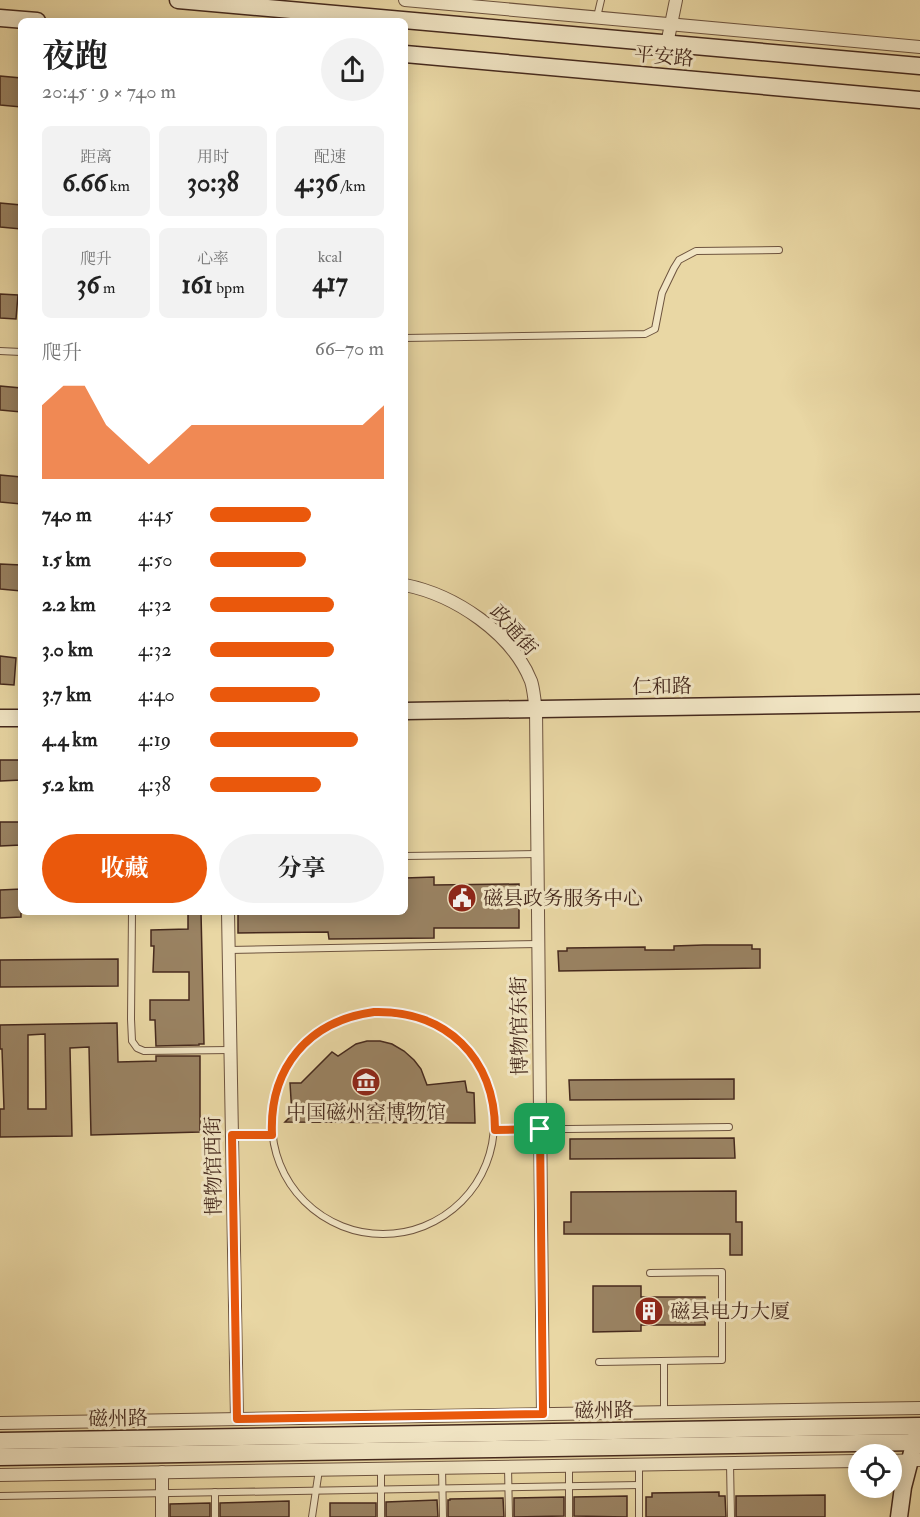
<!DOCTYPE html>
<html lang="zh">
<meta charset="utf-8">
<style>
body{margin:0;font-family:"IM FELL Double Pica","Noto Serif SC",serif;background:#f2f2f2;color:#222;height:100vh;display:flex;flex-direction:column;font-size:22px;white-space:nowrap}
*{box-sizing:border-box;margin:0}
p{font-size:20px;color:#767676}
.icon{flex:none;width:33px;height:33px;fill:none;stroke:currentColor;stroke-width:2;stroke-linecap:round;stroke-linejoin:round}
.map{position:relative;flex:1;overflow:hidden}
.panel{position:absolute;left:18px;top:18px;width:390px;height:897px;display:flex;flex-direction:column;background:#fff;border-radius:9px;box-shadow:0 3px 15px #0003}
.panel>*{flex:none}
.controls{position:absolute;left:848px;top:1444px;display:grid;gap:12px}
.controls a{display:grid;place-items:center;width:54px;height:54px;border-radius:50%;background:#fff;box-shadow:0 3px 15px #0003;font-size:30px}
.pin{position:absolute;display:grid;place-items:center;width:51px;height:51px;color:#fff;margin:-26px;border-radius:12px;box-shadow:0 3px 9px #0006}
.round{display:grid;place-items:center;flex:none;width:63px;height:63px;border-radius:32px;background:#f2f2f2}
.headline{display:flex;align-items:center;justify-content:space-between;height:102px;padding:0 24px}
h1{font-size:33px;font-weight:700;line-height:45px}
.figures{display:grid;grid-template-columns:repeat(3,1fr);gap:9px;height:102px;padding:6px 24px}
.figures div{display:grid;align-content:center;border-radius:9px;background:#f2f2f2;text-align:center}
.figures b{font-size:26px;font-weight:700}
.figures small{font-size:16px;font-weight:400}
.figures p{font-size:16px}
.chart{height:168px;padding:12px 24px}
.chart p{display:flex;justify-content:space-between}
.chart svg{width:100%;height:108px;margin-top:6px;fill:#ea580c;opacity:.7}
.primary-button{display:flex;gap:12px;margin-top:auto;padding:12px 24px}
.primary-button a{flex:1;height:69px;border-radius:36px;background:#ea580c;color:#fff;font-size:24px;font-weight:700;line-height:69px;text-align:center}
.primary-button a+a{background:#f2f2f2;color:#222}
ul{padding:0 24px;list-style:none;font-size:20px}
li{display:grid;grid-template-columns:96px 72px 1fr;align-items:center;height:45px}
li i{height:15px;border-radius:8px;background:#ea580c}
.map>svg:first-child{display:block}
</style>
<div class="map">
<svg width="920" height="1517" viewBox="0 0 920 1517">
<rect width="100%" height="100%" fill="#e9d7a4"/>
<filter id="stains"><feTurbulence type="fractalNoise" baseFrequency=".00333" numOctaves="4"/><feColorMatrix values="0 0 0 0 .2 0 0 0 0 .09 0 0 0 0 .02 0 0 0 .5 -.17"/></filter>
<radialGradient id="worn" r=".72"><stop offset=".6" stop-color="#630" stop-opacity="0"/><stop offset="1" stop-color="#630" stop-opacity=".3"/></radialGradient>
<g fill="#9a8363" stroke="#45291d" stroke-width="1.5" fill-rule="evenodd">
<polygon points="0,76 21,78 21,107 0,105"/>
<polygon points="0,203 21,205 21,229 0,227"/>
<polygon points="0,294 18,295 16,319 0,318"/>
<polygon points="0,386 21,388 21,412 0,410"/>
<polygon points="0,475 21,477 21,504 0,502"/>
<polygon points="0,564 21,565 21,591 0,589"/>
<polygon points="0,656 16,658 14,685 0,684"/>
<polygon points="0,760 21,760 21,780 0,781"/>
<polygon points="0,822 21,822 21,845 0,846"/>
<polygon points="434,877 434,885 519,884 519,928 434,928 434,938 329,939 328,932 238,933 238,912 405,912 405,878"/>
<polygon points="21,889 21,917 0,918 0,890"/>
<polygon points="188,912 201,912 204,1044 199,1044 199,1045 156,1046 155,1020 150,1020 150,1000 189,1000 189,972 153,972 154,946 151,946 151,930 188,929"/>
<polygon points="704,945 752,945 752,949 760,949 760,968 559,971 558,951 567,951 567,948 645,947 645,950 674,950 674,946"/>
<polygon points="118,959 118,986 0,987 0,960"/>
<path d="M 117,1023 L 118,1062 L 156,1061 L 156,1056 L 200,1056 L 200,1132 L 91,1135 L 89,1047 L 70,1048 L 72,1136 L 0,1137 L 0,1109 L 4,1109 L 2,1049 L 0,1049 L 0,1025 ZM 45,1034 L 46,1109 L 28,1109 L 28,1035 Z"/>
<polygon points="367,1041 380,1041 392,1044 404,1051 414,1060 421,1069 427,1085 465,1081 467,1092 474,1093 475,1123 285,1122 292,1115 290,1083 301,1083 332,1052 338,1056 356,1044"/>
<polygon points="734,1079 734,1099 570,1100 569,1080"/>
<polygon points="734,1138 735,1158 570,1159 570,1139"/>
<polygon points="736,1191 736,1222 742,1222 742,1255 730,1255 730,1234 564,1234 564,1222 571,1222 571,1192"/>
<polygon points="593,1286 641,1286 641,1297 705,1297 705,1325 641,1325 641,1331 593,1332"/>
<polygon points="719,1492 719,1496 725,1496 726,1517 646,1517 646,1497 652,1497 652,1493"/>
<polygon points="825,1495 825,1517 736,1517 736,1496"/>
<polygon points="627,1496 627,1517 574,1516 574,1497"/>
<polygon points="564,1497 564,1516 514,1517 514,1498"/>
<polygon points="503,1498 504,1517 448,1517 448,1500 450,1500 450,1499"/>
<polygon points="437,1500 438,1517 386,1517 386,1502"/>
<polygon points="289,1501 289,1517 220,1517 220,1503"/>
<polygon points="210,1503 210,1517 170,1517 170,1504"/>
<rect x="330" y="1503" width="46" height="14"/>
</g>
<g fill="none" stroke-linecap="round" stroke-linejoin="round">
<g stroke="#6e543f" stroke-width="8">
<g id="lane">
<polyline points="597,17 601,0"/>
<polyline points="405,338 645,334 655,329 662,293 674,268 679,260 696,251 779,250"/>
<polyline points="0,351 21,352"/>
<polyline points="405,856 537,854"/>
<polyline points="132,912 131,1019 132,1041 137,1048 144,1051 230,1050"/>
<polyline points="229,950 538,944"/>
<circle cx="383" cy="1123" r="111"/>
<polyline points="495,1130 729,1127"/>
<polyline points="232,1135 272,1135"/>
<polyline points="664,1361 664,1412"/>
<polyline points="599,1362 722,1360 722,1272 650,1273"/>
<polyline points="730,1463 731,1517"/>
<polyline points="639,1465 639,1517"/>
<polyline points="569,1466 569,1517"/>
<polyline points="508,1467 509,1517"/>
<polyline points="442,1468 443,1517"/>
<polyline points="381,1469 381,1517"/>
<polyline points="215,1492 215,1517"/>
<polyline points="0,1496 639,1485"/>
<polyline points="312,1517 319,1470"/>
</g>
</g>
<g stroke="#6e543f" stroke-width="14">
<g id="street">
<polyline points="405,0 920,47"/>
<polyline points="667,44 676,0"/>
<path d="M 405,585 C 455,595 512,633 531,681 C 534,690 534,700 536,709 L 543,1414"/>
<polyline points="228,912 237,1419"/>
<polyline points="0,1423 920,1408"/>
<polyline points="891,1461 920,1460"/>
<polyline points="162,1472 162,1517"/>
<polyline points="0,1475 858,1461"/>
</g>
</g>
<g stroke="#45291d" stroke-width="19">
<g id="secondary">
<polyline points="178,0 920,66"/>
<polyline points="0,18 37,21"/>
<polyline points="405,54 920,100"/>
<polyline points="405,711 920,703"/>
<polyline points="0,718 21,718"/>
<polyline points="0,1441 920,1426"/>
<polyline points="0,1457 920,1442"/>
<polyline points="899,1517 903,1487 917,1433"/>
</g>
</g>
<use href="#lane" stroke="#f1e5c4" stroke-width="6"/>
<use href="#street" stroke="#f1e5c4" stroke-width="12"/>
<use href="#secondary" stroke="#f1e5c4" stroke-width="16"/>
</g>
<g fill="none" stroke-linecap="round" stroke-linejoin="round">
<g stroke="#fff" stroke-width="12">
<path id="route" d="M 374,1012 C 446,1010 495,1058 495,1130 L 540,1129 L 543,1414 L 237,1419 L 232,1135 L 272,1135 C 269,1068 308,1021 374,1012 Z"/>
</g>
<use href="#route" stroke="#ea580c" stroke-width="8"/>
</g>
<defs>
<g id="civic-disc" transform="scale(1.5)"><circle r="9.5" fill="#8f2418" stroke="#f1e5c4"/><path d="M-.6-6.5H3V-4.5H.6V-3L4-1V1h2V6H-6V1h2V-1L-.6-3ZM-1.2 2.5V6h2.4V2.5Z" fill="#fff"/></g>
<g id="museum-disc" transform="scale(1.5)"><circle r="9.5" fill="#8f2418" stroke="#f1e5c4"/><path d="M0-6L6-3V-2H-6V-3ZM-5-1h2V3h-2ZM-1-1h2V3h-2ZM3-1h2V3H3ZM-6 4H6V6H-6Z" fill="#fff"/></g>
<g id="building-disc" transform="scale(1.5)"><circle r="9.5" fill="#8f2418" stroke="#f1e5c4"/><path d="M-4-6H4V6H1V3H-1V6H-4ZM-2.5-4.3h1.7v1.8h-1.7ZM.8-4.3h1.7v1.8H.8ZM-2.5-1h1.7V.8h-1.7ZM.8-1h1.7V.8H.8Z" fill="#fff"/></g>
</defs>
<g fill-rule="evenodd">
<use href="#civic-disc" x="462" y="898"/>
<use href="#museum-disc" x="366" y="1082"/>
<use href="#building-disc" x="649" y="1311"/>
</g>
<g text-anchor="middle" stroke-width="6" stroke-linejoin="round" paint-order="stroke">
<g font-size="20" fill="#45291d" stroke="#f1e5c4">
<text transform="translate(664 56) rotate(5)" y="7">平安路</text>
<text transform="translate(514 630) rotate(48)" y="7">政通街</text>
<text transform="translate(662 686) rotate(-1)" y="7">仁和路</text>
<text transform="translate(519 1026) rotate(-91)" y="7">博物馆东街</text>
<text transform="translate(213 1166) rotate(-91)" y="7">博物馆西街</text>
<text transform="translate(604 1410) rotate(-1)" y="7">磁州路</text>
<text transform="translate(118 1418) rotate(-1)" y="7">磁州路</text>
</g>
<g font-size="20" fill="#45291d" stroke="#f1e5c4" text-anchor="start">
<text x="483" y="905">磁县政务服务中心</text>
<text x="366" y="1119" text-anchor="middle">中国磁州窑博物馆</text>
<text x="670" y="1318">磁县电力大厦</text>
</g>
</g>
<rect width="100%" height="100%" filter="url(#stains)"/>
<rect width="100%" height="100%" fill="url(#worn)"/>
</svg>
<div class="controls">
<a><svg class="icon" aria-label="locate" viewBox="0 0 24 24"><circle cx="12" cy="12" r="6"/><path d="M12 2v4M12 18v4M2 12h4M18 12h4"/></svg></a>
</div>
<div class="pin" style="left:540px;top:1129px;background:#1e9e55"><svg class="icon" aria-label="arrive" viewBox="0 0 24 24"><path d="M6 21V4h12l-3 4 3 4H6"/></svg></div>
<section class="panel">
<div class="headline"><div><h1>夜跑</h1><p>20:45 · 9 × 740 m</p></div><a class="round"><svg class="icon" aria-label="share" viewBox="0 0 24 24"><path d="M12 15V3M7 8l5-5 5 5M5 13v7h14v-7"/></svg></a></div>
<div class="figures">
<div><p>距离</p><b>6.66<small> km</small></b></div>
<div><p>用时</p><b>30:38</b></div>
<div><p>配速</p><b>4:36<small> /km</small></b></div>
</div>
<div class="figures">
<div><p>爬升</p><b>36<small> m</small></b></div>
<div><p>心率</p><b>161<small> bpm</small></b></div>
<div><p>kcal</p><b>417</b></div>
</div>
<div class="chart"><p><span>爬升</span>66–70 m</p>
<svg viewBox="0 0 160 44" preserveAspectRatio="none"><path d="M0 44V14L10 6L20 6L30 22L40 30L50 38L60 30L70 22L80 22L90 22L100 22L110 22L120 22L130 22L140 22L150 22L160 14V44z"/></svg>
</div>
<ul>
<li><b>740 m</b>4:45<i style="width:58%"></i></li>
<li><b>1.5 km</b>4:50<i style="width:55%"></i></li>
<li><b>2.2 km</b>4:32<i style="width:71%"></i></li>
<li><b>3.0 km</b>4:32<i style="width:71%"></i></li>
<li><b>3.7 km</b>4:40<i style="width:63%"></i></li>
<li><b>4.4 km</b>4:19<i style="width:85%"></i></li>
<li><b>5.2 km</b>4:38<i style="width:64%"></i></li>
</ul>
<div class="primary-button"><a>收藏</a><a>分享</a></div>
</section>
</div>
